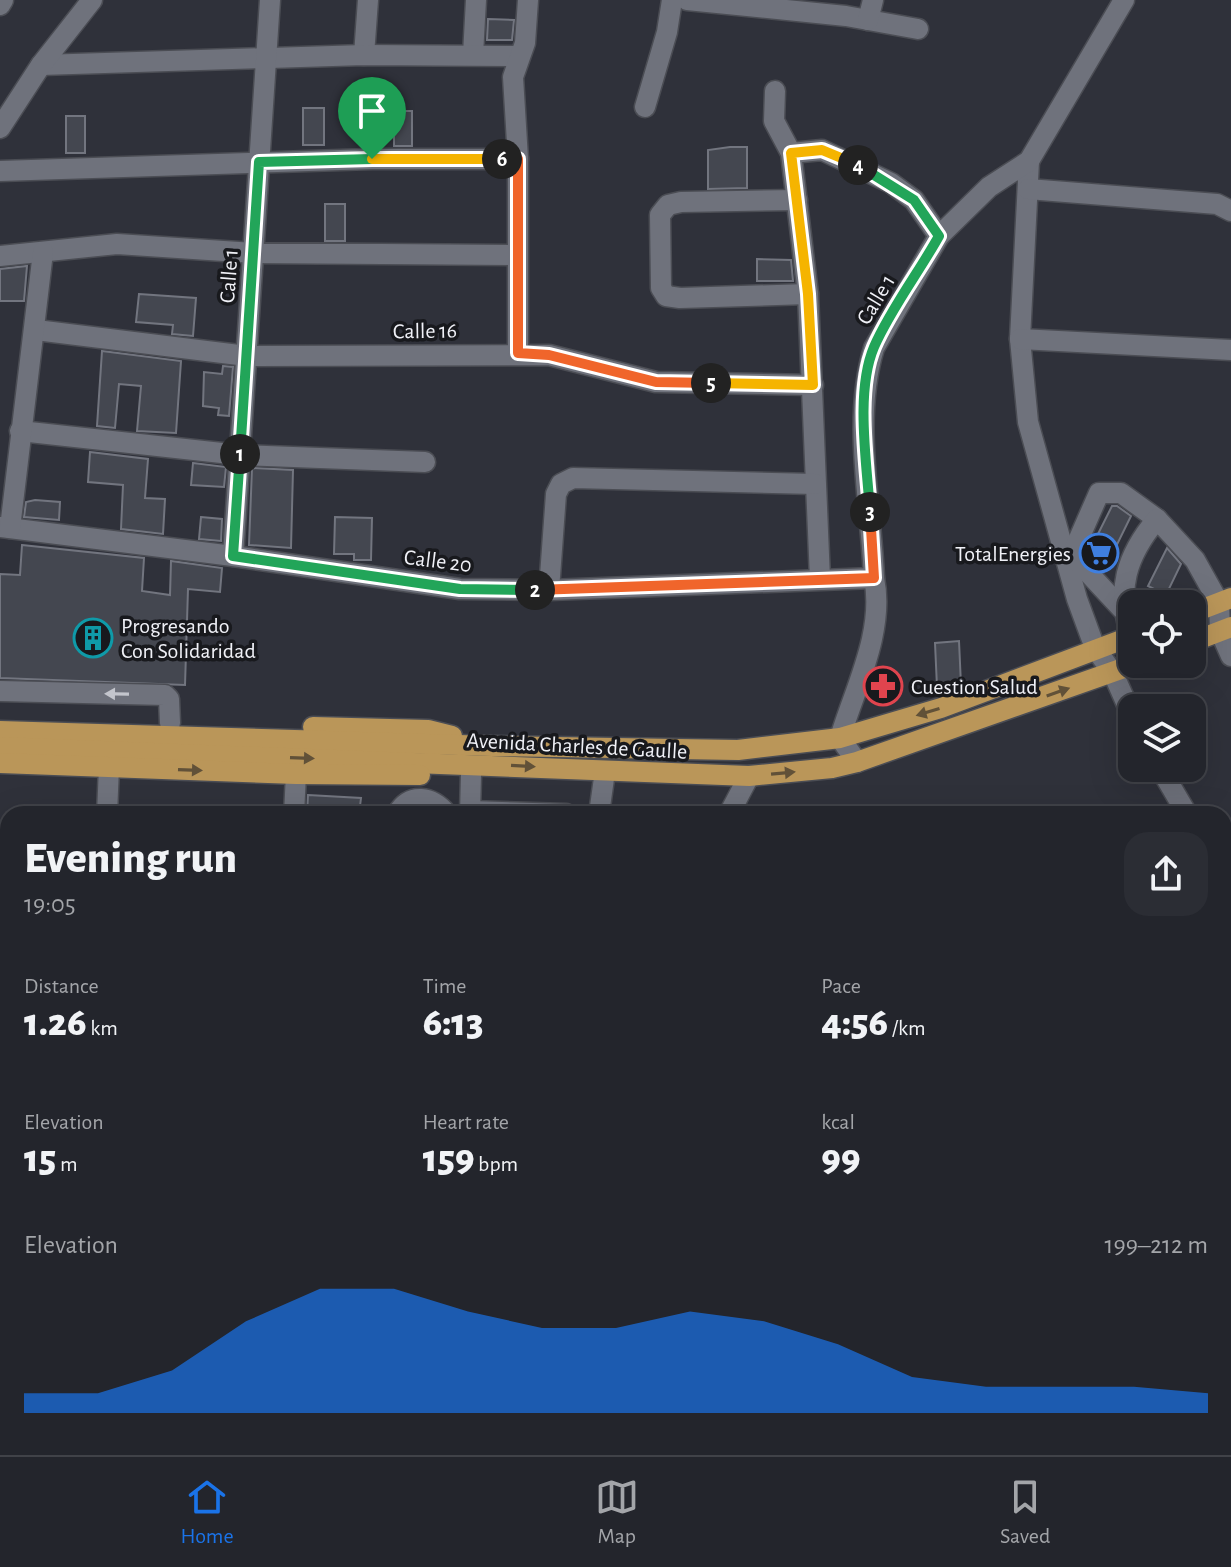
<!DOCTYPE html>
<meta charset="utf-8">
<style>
body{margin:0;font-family:"Alegreya Sans",sans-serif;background:#2b2d34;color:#f1f3f6;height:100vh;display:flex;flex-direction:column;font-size:30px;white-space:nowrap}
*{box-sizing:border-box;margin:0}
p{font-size:26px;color:#a3a5a9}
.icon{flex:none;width:44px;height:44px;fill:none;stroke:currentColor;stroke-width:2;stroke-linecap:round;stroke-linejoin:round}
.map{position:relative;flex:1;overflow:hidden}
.side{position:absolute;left:0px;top:806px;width:1232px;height:650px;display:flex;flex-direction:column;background:#23252c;border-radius:24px 24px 0 0;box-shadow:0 8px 32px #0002,0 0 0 2px #404248}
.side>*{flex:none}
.buttons{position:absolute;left:1118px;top:590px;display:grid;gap:16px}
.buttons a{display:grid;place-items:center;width:88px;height:88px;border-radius:16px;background:#23252c;box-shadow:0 8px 32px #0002,0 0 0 2px #404248;font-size:40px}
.pin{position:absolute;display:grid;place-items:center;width:68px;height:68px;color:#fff;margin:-82px -34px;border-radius:50% 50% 50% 0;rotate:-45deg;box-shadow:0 0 8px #0007}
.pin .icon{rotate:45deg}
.km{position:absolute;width:40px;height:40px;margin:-20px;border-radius:50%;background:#222;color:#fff;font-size:22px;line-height:40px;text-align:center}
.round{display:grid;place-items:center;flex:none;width:84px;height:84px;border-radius:24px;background:#2b2d34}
.summary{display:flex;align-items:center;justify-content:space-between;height:136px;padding:0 24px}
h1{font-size:44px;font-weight:800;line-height:60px}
.stats{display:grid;grid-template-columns:repeat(3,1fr);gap:12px;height:136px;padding:8px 24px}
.stats div{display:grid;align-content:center}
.stats b{font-size:40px;font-weight:800}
.stats small{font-size:22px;font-weight:400}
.stats p{font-size:22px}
.chart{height:224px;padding:16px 24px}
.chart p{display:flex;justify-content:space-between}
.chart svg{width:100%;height:144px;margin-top:8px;fill:#1a73e8;opacity:.7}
.menu{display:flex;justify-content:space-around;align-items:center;height:112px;border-top:2px solid #404248;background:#23252c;font-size:22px;color:#a3a5a9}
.menu a{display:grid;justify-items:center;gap:4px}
.menu .active{color:#1a73e8}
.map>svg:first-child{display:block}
</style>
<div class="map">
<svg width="1231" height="1455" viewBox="0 0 1231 1455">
<rect width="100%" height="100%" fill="#2f313a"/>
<g fill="#444750" stroke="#72757f" stroke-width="2">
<polygon points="488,19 514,20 512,40 487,40"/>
<rect x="303" y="108" width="21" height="37"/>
<rect x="394" y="111" width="18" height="35"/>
<rect x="66" y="116" width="19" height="37"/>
<polygon points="730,147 747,147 747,188 708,189 708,150"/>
<rect x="325" y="204" width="20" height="37"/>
<polygon points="757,259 791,260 793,281 757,281"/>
<polygon points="27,266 24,301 0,301 0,269"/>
<polygon points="139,294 196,298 193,336 172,334 173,325 136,322"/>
<polygon points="102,351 181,361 176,433 137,431 141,386 119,384 115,428 97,426"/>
<polygon points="223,366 233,367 229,416 218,415 219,408 203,406 204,372 222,374"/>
<polygon points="90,452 148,459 145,498 165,499 163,534 121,529 123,485 88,482"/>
<polygon points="193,463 226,467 224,487 191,485"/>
<polygon points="252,468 293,470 291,548 249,545"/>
<polygon points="35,500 60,502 59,520 24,517 26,502"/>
<polygon points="1112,506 1117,506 1131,516 1104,571 1089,552"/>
<polygon points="201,517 222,519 221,541 199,539"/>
<polygon points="335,517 372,518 371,560 354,560 354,554 334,554"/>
<polygon points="22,545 144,558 142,591 170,595 171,561 222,568 220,592 188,589 185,685 0,678 0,574 20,575"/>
<polygon points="1167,548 1181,564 1166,595 1148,586"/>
<polygon points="959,641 961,685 937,687 935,643"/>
<polygon points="878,673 893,677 887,699 872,695"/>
<polygon points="308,795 361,798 359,814 307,814"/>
</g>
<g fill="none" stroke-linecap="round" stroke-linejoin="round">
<g stroke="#4b4d54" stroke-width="23">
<g id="minor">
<polyline points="687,0 846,16 918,29"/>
<polyline points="0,5 3,0"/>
<polyline points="868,20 873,0"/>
<polyline points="364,55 368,0"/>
<polyline points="473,55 476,0"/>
<polyline points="41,65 364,55 519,56"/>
<polyline points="775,91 774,121 791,153 808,294 820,579"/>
<polyline points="645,107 667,32 672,0"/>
<polyline points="0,128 41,65 92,0"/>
<polyline points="791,153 822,150 891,183 914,200 939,236"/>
<polyline points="1029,161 1020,339 1028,422 1077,599 1095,648 1113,673 1132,716"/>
<polyline points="0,171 372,159 518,159"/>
<polyline points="1028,189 1217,204 1231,211"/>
<polyline points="797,200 681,202 668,205 660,215 661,288 666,296 680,298 808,294"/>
<polyline points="0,256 117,244 254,253 517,255"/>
<polyline points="36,330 247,356 549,355 656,382 813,385"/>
<polyline points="1020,339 1231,350"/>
<polyline points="518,353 518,159 513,77 525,43 528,0"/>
<polyline points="20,431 240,455 425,462"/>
<polyline points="0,527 233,556 460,589 549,590 874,578"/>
<polyline points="10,528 43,252"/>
<polyline points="233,556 270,0"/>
<polyline points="549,590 556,494 561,484 573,478 815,484"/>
<polyline points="1122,609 1080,564 1074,550 1099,493 1121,493 1157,519"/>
<path d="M 1131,636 C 1116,590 1126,556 1157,519 L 1195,560 L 1219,603 L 1220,631 L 1231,656"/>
<polyline points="0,691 165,695 169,699 170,723"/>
<path d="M 857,762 L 840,738 C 855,688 885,631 874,578 C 871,504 852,420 874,348 L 939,236 L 989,187 L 1029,161 L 1124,0"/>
<polyline points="1160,768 1187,814"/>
<polyline points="470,811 566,814"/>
<polyline points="107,814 109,767"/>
<polyline points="294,814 296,774"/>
<path d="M 397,814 C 410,792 432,796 447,814"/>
<polyline points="470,814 471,775"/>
<polyline points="599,814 605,771"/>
<polyline points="729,814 749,776"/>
<polyline points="0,840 8,847"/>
<polyline points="1224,874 1231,886"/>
<polyline points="1224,982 1231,980"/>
<polyline points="0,1031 8,1034"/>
<polyline points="0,1201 8,1205"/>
<polyline points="0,1226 8,1243"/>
<polyline points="1224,1245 1225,1246"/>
<polyline points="0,1366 8,1380"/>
<polyline points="1224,1366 1231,1364"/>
<polyline points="136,1448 168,1448"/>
<polyline points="662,1448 662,1455"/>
<polyline points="757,1448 775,1455"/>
<polyline points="892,1448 892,1455"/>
<polyline points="1078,1448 1080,1455"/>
<polyline points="1211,1448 1213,1455"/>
<polyline points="29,1455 35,1448"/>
<polyline points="601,1455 601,1448"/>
<polyline points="800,1455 802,1448"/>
<polyline points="981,1455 1000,1448"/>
</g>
</g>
<g stroke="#4b4d54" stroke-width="23">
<g id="major">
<polyline points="1192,613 1231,598"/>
<polyline points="1192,642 1231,627"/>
<polyline points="313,727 428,730 452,736"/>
<polyline points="0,731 491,746 738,750 840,738 941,708 1132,636"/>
<polyline points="0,747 749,776 832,768 857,762 1135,664"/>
<polyline points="0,763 296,774 420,775"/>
</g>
</g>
<g stroke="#96979f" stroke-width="2" stroke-dasharray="6 4" stroke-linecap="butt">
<polyline points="1224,1270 1231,1263"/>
<polyline points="1224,1292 1224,1297"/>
<polyline points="1224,1330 1231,1346"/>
</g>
<use href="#minor" stroke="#6f727c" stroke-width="20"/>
<use href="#major" stroke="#ba9659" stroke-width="20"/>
</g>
<defs><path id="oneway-solid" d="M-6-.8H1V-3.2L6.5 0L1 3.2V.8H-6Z" transform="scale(2)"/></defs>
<g fill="#615138">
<use href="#oneway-solid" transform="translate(1058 692) rotate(-19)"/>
<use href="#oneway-solid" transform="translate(928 712) rotate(163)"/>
<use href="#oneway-solid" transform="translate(302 758) rotate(2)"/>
<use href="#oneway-solid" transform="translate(523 766) rotate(3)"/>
<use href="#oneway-solid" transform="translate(190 770) rotate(2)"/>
<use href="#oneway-solid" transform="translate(783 773) rotate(-5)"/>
</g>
<use fill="#c3c5cc" href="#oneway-solid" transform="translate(117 694) rotate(-179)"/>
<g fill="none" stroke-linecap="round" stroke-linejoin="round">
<g stroke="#fff" stroke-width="16">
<polyline id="split-1" points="240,454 259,162 372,159"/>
</g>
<g stroke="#fff" stroke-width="16">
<polyline id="split-2" points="240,454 233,556 460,589 535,590"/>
</g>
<g stroke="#fff" stroke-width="16">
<polyline id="split-3" points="535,590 874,578 870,512"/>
</g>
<g stroke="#fff" stroke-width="16">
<path id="split-4" d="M 858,165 L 914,200 L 939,236 C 919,272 890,310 874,347 C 855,392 867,464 870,512"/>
</g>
<g stroke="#fff" stroke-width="16">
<polyline id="split-5" points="711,383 813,385 808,294 791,153 822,150 858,165"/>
</g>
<g stroke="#fff" stroke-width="16">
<polyline id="split-6" points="502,159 518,159 518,353 549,355 656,382 711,383"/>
</g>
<g stroke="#fff" stroke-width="16">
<polyline id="split-7" points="372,159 502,159"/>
</g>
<use href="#split-1" stroke="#22a559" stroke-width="10"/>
<use href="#split-2" stroke="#22a559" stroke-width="10"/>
<use href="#split-3" stroke="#f0652b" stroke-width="10"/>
<use href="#split-4" stroke="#22a559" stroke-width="10"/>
<use href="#split-5" stroke="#f5b400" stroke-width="10"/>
<use href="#split-6" stroke="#f0652b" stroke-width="10"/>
<use href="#split-7" stroke="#f5b400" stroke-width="10"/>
</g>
<defs>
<g id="supermarket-ring" transform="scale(2)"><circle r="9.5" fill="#18191d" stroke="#3f7fe0" stroke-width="1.5"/><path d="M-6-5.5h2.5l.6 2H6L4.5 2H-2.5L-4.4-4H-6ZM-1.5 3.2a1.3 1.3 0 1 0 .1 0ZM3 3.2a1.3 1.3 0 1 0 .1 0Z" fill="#3f7fe0"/></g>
<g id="building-ring" transform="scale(2)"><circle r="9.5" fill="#18191d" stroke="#0f9aa8" stroke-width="1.5"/><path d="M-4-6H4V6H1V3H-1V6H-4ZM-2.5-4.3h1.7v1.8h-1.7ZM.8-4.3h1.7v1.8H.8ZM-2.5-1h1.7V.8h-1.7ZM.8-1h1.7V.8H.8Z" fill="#0f9aa8"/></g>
<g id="pharmacy-ring" transform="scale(2)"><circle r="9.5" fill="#18191d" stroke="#e0444e" stroke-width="1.5"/><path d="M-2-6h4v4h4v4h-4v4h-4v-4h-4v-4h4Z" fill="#e0444e"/></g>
</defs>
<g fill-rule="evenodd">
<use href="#supermarket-ring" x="1099" y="553"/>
<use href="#building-ring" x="93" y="638"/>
<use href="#pharmacy-ring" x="883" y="686"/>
</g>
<g text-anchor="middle" stroke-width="7" stroke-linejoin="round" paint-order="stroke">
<g font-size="22" fill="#f0f1f7" stroke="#18191d">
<text transform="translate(228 276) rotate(-86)" y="8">Calle 1</text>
<text transform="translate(875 299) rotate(-59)" y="8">Calle 1</text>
<text transform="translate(425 330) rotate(-1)" y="8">Calle 16</text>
<text transform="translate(438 560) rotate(7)" y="8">Calle 20</text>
<text transform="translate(577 745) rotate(3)" y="8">Avenida Charles de Gaulle</text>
</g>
<g font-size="22" fill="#f0f1f7" stroke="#18191d" text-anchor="start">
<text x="1071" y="561" text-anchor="end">TotalEnergies</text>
<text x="121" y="633">Progresando<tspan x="121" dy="25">Con Solidaridad</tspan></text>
<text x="911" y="694">Cuestion Salud</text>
</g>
</g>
</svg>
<div class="buttons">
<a><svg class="icon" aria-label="locate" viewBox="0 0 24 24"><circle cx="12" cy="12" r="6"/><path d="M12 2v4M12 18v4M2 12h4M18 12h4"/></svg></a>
<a><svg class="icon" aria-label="layers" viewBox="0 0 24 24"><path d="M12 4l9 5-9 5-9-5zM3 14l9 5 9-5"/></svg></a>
</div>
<div class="pin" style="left:372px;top:159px;background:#1e9e55"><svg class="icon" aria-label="arrive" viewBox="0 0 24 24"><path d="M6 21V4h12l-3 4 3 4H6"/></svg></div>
<b class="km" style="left:240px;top:454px">1</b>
<b class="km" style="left:535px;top:590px">2</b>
<b class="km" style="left:870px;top:512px">3</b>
<b class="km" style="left:858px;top:165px">4</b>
<b class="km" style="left:711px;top:383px">5</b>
<b class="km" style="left:502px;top:159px">6</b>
<section class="side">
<div class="summary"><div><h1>Evening run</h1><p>19:05</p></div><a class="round"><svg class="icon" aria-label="share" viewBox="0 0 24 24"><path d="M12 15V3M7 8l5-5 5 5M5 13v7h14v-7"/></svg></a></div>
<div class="stats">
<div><p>Distance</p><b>1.26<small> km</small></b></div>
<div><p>Time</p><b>6:13</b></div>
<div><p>Pace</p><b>4:56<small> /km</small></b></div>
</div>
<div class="stats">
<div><p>Elevation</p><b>15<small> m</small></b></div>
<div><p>Heart rate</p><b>159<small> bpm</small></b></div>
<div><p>kcal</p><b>99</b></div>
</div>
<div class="chart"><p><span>Elevation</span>199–212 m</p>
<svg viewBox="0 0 160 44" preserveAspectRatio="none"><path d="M0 44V38L10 38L20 31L30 16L40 6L50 6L60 13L70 18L80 18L90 13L100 16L110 23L120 33L130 36L140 36L150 36L160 38V44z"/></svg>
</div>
</section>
</div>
<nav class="menu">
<a class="active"><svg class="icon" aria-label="home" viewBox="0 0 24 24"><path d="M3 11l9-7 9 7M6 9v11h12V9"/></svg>Home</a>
<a><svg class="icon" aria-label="map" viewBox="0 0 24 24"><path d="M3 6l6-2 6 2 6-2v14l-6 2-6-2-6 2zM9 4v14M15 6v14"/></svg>Map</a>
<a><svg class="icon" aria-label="saved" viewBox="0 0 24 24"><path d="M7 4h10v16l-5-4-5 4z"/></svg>Saved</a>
</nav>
